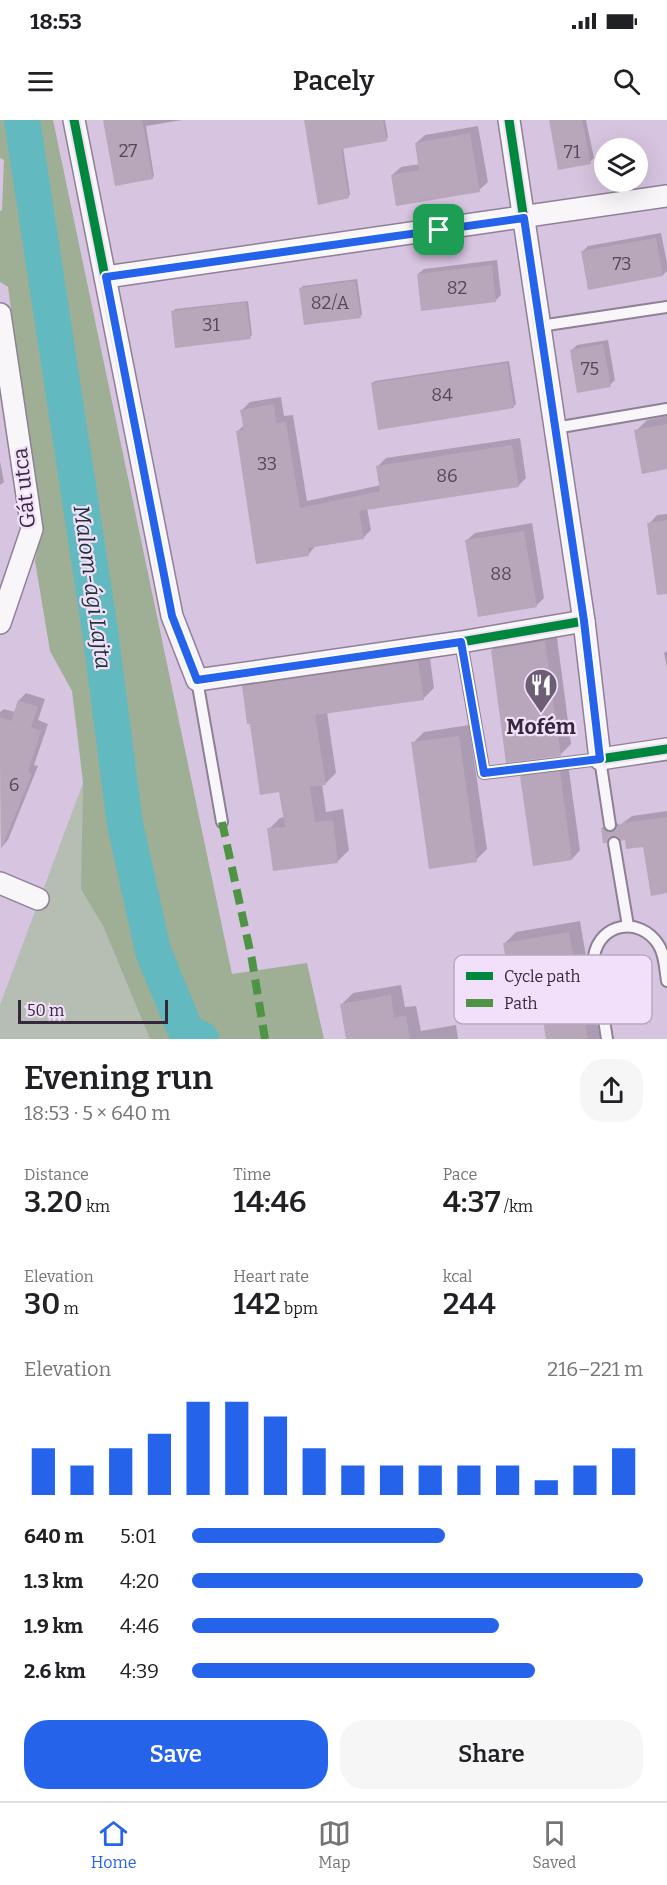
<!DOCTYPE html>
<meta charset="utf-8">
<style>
body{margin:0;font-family:Bitter,serif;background:#f6f6f6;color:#202124;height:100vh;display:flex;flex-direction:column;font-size:22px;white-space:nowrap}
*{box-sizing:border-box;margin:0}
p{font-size:20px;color:#757577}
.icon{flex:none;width:33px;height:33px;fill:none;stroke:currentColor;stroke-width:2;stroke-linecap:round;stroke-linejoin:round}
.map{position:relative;height:919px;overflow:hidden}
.sheet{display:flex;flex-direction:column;background:#fff;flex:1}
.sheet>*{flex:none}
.fabs{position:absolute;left:594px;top:18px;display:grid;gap:12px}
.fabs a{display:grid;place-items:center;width:54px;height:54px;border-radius:50%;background:#fff;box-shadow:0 6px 24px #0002;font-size:30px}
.scale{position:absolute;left:18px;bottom:15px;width:150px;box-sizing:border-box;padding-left:6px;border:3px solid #35273c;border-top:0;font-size:16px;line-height:21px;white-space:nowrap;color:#35273c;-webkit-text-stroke:4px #f2e0fb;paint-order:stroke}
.pin{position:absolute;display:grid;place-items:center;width:51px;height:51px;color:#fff;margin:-26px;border-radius:12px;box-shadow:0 3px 9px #0006}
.round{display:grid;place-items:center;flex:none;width:63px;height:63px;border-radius:24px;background:#f6f6f6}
.headline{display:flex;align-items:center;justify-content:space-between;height:102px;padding:0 24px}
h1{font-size:33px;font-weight:600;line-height:45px}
.figures{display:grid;grid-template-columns:repeat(3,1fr);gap:9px;height:102px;padding:6px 24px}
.figures div{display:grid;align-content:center}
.figures b{font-size:30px;font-weight:600}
.figures small{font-size:16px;font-weight:400}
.figures p{font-size:16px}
.chart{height:168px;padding:12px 24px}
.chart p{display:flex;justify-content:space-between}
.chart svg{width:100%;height:108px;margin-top:6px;stroke:#2563eb;stroke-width:6}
.action{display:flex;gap:12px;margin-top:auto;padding:12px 24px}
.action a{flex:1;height:69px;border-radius:24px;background:#2563eb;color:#fff;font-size:24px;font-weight:600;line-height:69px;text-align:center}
.action a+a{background:#f6f6f6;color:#202124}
ul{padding:0 24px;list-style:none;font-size:20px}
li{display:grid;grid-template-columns:96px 72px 1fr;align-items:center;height:45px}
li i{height:15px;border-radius:8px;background:#2563eb}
.status{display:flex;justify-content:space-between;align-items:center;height:42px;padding:0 30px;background:#fff;direction:ltr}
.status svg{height:16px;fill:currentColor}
header{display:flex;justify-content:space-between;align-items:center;height:78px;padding:0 24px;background:#fff;font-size:27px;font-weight:600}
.menu{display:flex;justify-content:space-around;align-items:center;height:84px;border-top:2px solid #e0e0e0;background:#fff;font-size:16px;color:#757577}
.menu a{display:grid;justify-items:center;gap:3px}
.menu .on{color:#2563eb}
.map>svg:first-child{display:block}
</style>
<div class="status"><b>18:53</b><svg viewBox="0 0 49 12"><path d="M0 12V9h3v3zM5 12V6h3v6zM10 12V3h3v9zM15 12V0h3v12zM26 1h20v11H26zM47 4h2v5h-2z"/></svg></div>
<header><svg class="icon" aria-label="menu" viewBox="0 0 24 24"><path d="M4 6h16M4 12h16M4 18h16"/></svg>Pacely<svg class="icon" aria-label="search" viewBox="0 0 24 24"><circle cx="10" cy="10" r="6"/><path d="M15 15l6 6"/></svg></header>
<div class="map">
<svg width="667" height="919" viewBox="0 0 667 919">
<rect width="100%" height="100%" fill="#d7c4e0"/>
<polygon fill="#b6bdb2" points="83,663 82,769 103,806 150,919 0,919 0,885"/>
<polygon fill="#9faf95" points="0,0 53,0 232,854 307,843 324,919 150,919 103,806 81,769 83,662 72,571 50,531 35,441 41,411 8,167 0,162 0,91 2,90 4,40 0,38"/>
<g fill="#0003">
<polygon points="105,0 182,0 146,6 154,56 152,58"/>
<polygon points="306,0 385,0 388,17 386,20 343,27 350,74 348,77"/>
<polygon points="551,0 586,0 594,38 590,42"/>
<polygon points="478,6 488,62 479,70 392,55 401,47 420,44 416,23 425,15"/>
<polygon points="661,113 667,143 667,151 663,155 583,131 588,126"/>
<polygon points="497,140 501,175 496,180 423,189 418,154 424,149"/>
<polygon points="357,159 362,194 360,196 301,168 303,166"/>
<polygon points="248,181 252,215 250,217 173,192 175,189"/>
<polygon points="608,220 615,260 610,265 571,231 577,225"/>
<polygon points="509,241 516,284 513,287 372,263 375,261"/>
<polygon points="281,277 284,296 293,295 307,381 381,365 378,346 386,338 520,318 526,358 518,366 367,388 371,410 363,418 316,425 308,435 237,312 244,305 242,290 250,282"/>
<polygon points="667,296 667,348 636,311 647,300"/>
<polygon points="0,341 4,362 0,365"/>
<polygon points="667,394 667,451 649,404 657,395"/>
<polygon points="532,403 544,478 536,486 466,421 475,413"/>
<polygon points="556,510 571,624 560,635 492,530 503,519"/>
<polygon points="429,531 434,568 423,579 327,592 336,653 325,664 322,664 326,692 343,689 349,730 338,741 269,709 280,698 285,697 281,670 251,602 243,567 254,556"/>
<polygon points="667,531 667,548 664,533"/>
<polygon points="26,573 45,579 38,600 48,604 34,645 38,646 8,720 1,728 0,592 4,589 15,592 19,580"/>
<polygon points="469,605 487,729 476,740 413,623 424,612"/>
<polygon points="568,644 580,730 572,739 521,657 530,648"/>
<polygon points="667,691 667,771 644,725 613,714 604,722 602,708 610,700 620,705 632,696"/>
<polygon points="580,801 600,919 547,919 537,857 505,823 516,812"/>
<polygon points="401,865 405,887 416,886 421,911 456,905 458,919 347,919 342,884 353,873"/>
</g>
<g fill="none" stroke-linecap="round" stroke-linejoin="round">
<polyline stroke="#62b9c0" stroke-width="36" points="22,0 100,511 125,704 153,831 187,914 201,919"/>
</g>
<g fill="#b8a6ba">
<polygon points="103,0 142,0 153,59 115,66"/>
<polygon points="304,0 383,0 387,21 341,29 349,78 318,85"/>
<polygon points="549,0 582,0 591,44 558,50"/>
<polygon points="470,13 480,72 396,86 391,55 419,50 415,23"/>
<polygon points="656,118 663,156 588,170 581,131"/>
<polygon points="492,145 496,182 421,191 417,154"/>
<polygon points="355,161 361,198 304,205 299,168"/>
<polygon points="246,182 251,219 175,228 171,191"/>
<polygon points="603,224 611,267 577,273 570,230"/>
<polygon points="507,243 514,288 378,310 371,263"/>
<polygon points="274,284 276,303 286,302 300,388 380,371 376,346 512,325 519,367 359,391 364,419 308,428 309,436 256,444 236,311 244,310 240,290"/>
<polygon points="667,304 667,349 642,354 634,310"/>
<polygon points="667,400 667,474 657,475 647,403"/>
<polygon points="524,411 537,487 478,497 465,420"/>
<polygon points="545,521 561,636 506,643 491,530"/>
<polygon points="418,541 424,580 315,595 326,665 310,667 315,702 333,700 338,743 273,751 267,708 285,707 279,672 260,675 250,604 247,604 242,566"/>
<polygon points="18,580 38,587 31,607 41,611 28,652 32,654 1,729 0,597 11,601"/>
<polygon points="459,616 477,742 429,749 411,622"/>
<polygon points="560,651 572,740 533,746 520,656"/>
<polygon points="667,697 667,773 651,776 643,727 626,729 625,720 621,721 617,716 613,716 609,718 607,723 603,723 601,708 612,712 617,706 623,705 622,703"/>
<polygon points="569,812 588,919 546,919 536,859 510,863 503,823"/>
<polygon points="391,875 394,897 406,896 410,919 346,919 340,884"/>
</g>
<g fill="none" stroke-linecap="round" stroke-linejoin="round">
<g stroke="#8e8095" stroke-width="14">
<g id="service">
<polyline points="540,206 667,187"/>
<polyline points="555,308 667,289"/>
<polyline points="461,522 484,653 600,639 610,705"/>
<polyline points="197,560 222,702"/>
<polyline points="614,723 628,806"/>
<path d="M 607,919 L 594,836 C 600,803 639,796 658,824 C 665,834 665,849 667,861"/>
</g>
</g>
<g stroke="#8e8095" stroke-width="24">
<g id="minor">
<polyline points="74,0 172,496 197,560 461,522 584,501"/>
<polyline points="509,0 584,501 600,639 667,629"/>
<polyline points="106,157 667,76"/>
<polyline points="0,194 32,409 0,503"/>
<polyline points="0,763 38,779"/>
</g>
</g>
<use href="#service" stroke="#f9f6fa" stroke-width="10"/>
<use href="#minor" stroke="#f9f6fa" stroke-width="21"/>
<polyline stroke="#4f9444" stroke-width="8" stroke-dasharray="15 8" stroke-linecap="butt" points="222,702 252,840 265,919"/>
<g stroke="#f2e0fb" stroke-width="13">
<g id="cycleway">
<polyline points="74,0 172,496 197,560 461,522 584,501"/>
<polyline points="509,0 584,501 600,639 667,629"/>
</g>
</g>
<use href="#cycleway" stroke="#00873e" stroke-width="9"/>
</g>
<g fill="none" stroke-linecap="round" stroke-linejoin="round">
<g stroke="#fff" stroke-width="12">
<polygon id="route" points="524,98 584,501 600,639 484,653 461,522 197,560 172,496 106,157"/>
</g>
<use href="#route" stroke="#2563eb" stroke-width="8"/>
</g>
<defs>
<g id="restaurant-pin" transform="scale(1.725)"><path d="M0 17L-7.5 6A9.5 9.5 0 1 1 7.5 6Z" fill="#6e5e75" stroke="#f2e0fb"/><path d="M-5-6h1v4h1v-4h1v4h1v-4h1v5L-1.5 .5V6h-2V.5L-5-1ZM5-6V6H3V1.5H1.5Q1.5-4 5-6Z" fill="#fff"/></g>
</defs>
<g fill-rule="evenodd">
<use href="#restaurant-pin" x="541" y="565"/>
</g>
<g text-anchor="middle" stroke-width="4.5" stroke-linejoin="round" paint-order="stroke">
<g font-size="18" fill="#56475c">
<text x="128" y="37">27</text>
<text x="572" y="38">71</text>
<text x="622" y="150">73</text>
<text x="457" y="174">82</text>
<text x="330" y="189">82/A</text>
<text x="211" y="211">31</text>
<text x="590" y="255">75</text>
<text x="442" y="281">84</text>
<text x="267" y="350">33</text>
<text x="447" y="362">86</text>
<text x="501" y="460">88</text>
<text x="14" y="671">6</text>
</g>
<g font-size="21" fill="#35273c" stroke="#f2e0fb">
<text transform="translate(24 368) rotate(-96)" y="7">Gát utca</text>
</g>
<g font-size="21" font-weight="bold" fill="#35273c" stroke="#f2e0fb">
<text x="541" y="614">Mofém</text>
</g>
<g font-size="22" font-style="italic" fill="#1d3333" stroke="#f2e0fb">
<text transform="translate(93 467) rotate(82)" y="8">Malom-ági Lajta</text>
</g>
</g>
<rect x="454" y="835" width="198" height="69" rx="9" fill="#f2e0fb" stroke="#b9a8c2" stroke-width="1.5"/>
<rect x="466" y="852" width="27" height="8" fill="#00873e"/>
<rect x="466" y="879" width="27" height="8" fill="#4f9444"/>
<g font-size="16" fill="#35273c">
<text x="504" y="862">Cycle path</text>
<text x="504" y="889">Path</text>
</g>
</svg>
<div class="fabs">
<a><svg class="icon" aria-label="layers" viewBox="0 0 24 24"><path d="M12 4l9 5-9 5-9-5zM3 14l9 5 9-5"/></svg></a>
</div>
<div class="scale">50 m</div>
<div class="pin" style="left:439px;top:110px;background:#1e9e55"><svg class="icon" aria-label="arrive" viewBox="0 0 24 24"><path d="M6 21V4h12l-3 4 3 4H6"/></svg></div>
</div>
<section class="sheet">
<div class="headline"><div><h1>Evening run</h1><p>18:53 · 5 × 640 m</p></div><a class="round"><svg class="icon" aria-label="share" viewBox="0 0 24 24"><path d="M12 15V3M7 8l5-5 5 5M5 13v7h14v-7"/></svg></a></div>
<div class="figures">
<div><p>Distance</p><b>3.20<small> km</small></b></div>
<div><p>Time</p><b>14:46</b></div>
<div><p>Pace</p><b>4:37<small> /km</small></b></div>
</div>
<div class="figures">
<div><p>Elevation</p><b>30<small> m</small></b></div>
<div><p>Heart rate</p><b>142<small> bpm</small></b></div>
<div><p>kcal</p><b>244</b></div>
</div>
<div class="chart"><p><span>Elevation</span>216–221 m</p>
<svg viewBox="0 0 160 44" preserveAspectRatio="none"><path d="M5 44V25M15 44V32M25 44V25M35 44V19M45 44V6M55 44V6M65 44V12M75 44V25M85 44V32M95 44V32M105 44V32M115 44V32M125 44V32M135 44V38M145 44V32M155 44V25"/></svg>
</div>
<ul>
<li><b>640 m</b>5:01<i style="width:56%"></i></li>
<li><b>1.3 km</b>4:20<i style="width:100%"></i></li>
<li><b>1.9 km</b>4:46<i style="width:68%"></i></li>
<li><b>2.6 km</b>4:39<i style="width:76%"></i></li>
</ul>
<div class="action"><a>Save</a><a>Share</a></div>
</section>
<nav class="menu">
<a class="on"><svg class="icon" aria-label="home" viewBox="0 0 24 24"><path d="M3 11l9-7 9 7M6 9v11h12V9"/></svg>Home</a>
<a><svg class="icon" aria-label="map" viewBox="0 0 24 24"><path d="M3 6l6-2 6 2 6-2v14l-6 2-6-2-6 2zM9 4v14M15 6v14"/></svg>Map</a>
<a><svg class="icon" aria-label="saved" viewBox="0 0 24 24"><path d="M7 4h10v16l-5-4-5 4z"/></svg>Saved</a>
</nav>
